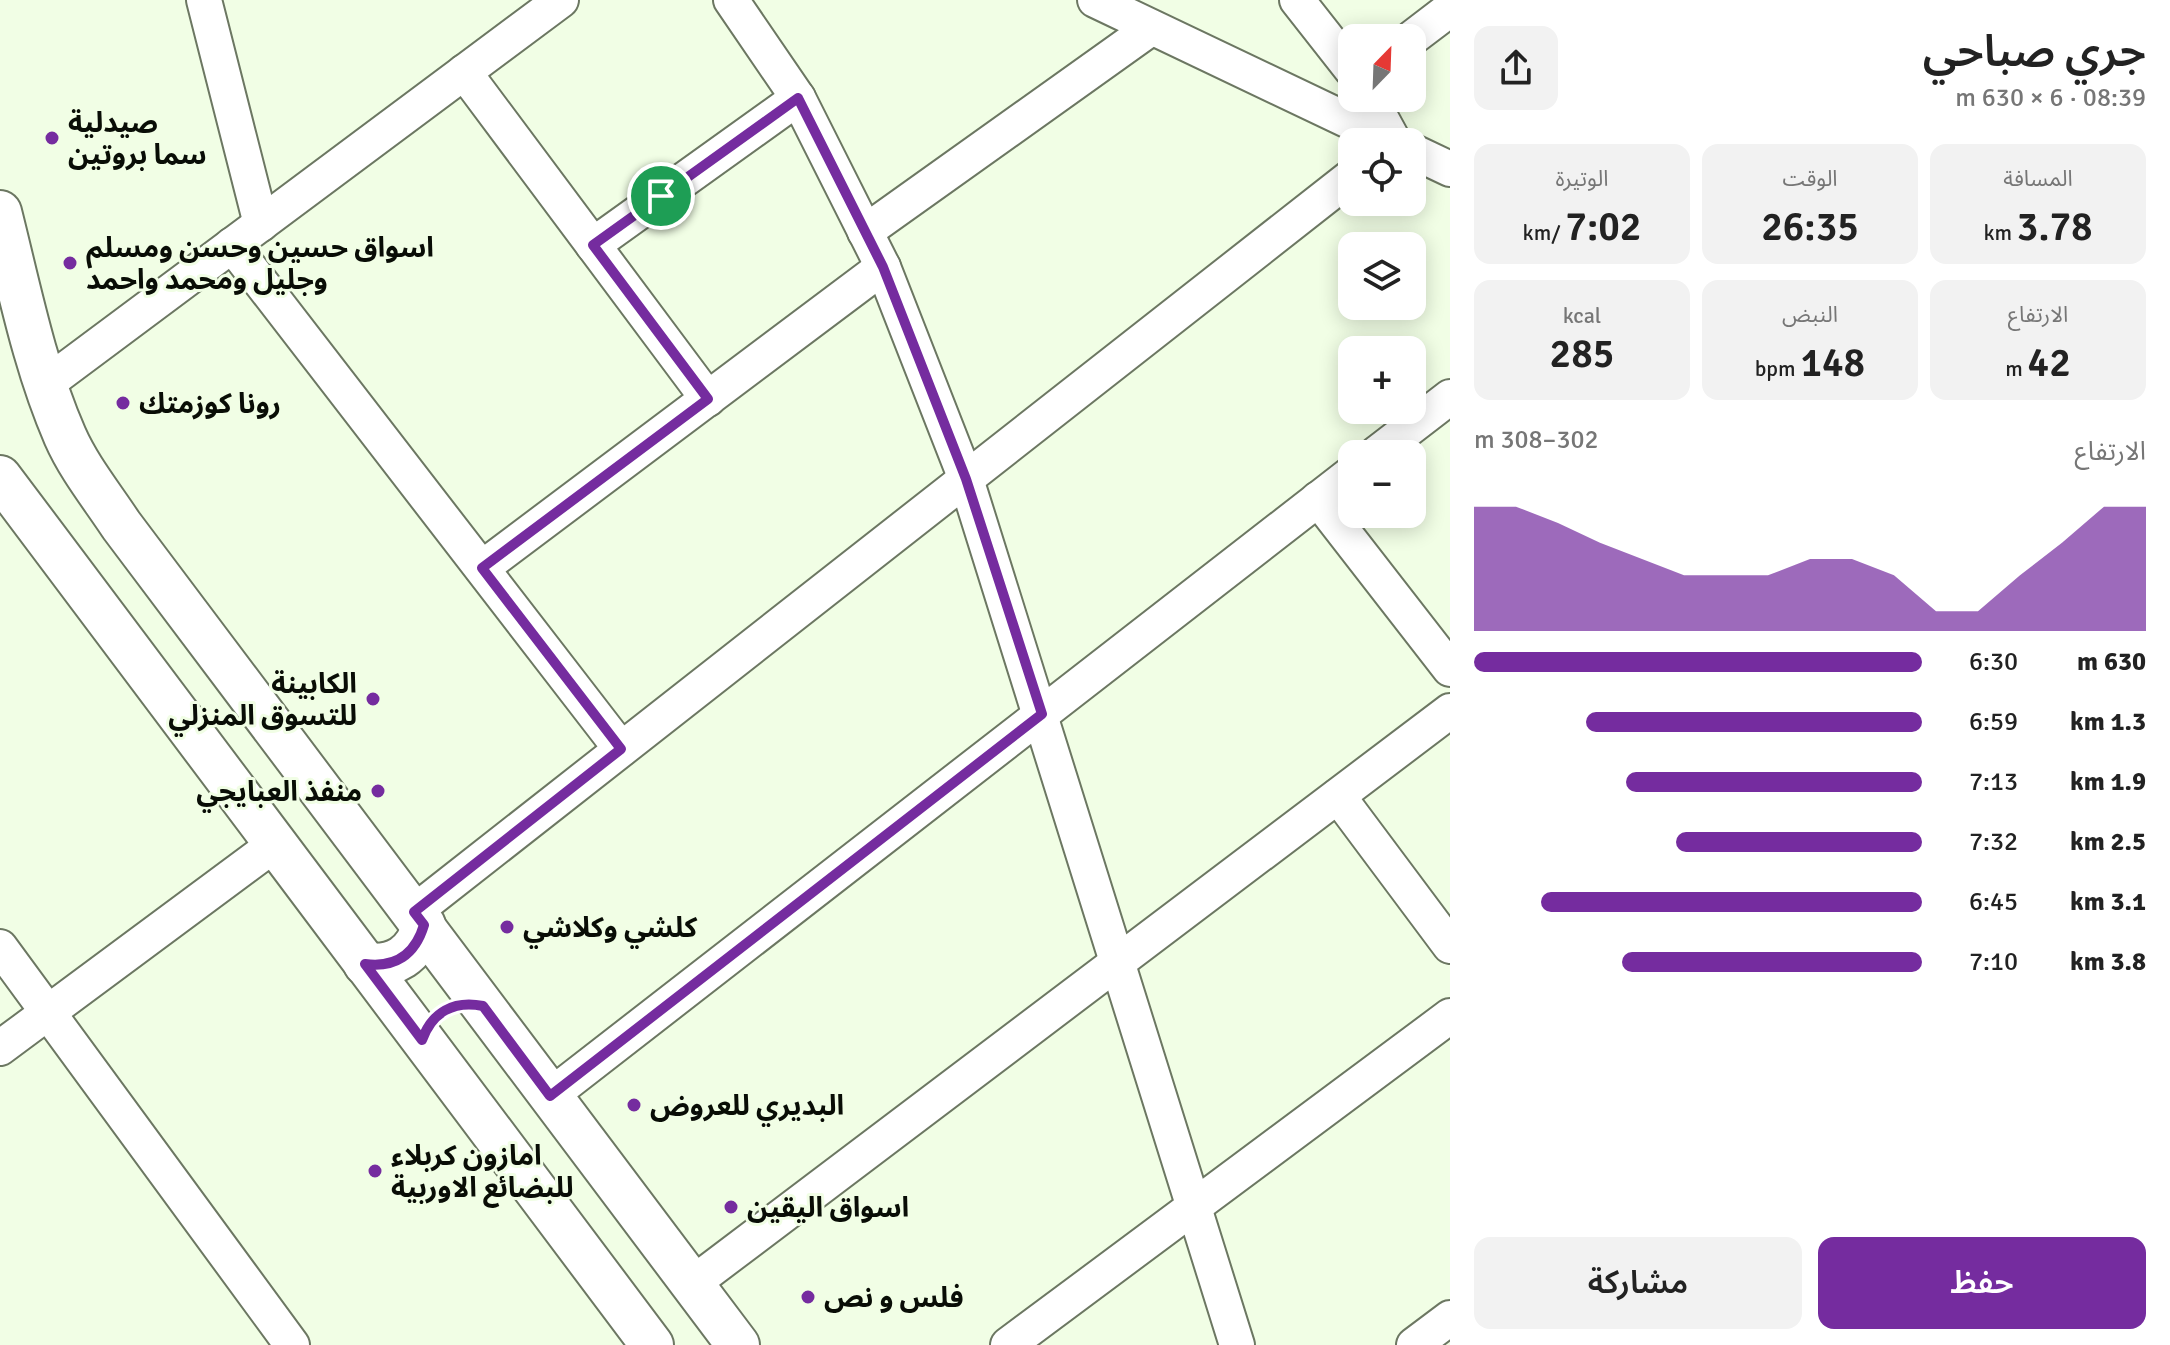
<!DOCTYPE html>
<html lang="ar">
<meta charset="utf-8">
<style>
body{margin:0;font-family:Signika,"Noto Sans Arabic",sans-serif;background:#f2f2f2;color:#222;direction:rtl;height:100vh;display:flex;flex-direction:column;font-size:30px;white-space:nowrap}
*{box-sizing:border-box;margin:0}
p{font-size:26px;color:#767676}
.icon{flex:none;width:44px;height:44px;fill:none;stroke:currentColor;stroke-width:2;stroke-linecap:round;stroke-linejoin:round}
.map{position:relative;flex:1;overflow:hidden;direction:ltr}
.side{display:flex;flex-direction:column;background:#fff;width:720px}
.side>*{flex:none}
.needle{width:52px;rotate:23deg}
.tools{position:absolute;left:1338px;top:24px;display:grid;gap:16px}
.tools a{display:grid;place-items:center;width:88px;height:88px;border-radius:16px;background:#fff;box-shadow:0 4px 20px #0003;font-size:40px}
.pin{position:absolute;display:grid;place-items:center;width:68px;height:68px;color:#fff;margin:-34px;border:4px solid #fff;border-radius:50%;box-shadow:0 2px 8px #0007}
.round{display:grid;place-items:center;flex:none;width:84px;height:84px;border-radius:16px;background:#f2f2f2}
.headline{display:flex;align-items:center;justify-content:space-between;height:136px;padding:0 24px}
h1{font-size:44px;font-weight:600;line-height:60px}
.metrics{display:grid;grid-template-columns:repeat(3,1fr);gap:12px;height:136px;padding:8px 24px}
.metrics div{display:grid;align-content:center;border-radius:16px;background:#f2f2f2;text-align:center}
.metrics b{font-size:40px;font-weight:600}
.metrics small{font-size:22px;font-weight:400}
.metrics p{font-size:22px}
.chart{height:224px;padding:16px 24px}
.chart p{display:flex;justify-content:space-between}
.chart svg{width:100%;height:144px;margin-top:8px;fill:#752c9f;opacity:.7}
.action{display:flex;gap:16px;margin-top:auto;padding:16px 24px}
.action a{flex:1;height:92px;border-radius:16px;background:#752c9f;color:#fff;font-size:32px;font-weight:600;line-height:92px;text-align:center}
.action a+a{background:#f2f2f2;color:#222}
ul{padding:0 24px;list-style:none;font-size:26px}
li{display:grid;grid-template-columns:128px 96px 1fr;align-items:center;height:60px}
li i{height:20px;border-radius:10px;background:#752c9f}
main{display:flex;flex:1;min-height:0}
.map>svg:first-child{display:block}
</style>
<main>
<section class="side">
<div class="headline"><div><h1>جري صباحي</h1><p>08:39 · 6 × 630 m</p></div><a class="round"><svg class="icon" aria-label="share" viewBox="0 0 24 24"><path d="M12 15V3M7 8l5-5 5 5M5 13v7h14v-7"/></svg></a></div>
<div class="metrics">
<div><p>المسافة</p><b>3.78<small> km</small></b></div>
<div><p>الوقت</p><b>26:35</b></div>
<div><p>الوتيرة</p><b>7:02<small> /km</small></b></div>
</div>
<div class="metrics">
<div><p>الارتفاع</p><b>42<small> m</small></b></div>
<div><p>النبض</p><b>148<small> bpm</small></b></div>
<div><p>kcal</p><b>285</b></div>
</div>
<div class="chart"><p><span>الارتفاع</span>302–308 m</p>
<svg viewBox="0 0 160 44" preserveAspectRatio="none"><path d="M0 44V6L10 6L20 11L30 17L40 22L50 27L60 27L70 27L80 22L90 22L100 27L110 38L120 38L130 27L140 17L150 6L160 6V44z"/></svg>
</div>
<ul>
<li><b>630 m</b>6:30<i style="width:100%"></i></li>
<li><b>1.3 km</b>6:59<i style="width:75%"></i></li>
<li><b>1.9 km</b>7:13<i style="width:66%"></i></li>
<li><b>2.5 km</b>7:32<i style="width:55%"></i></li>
<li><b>3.1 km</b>6:45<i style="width:85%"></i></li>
<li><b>3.8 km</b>7:10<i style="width:67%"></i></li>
</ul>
<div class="action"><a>حفظ</a><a>مشاركة</a></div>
</section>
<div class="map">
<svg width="1450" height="1345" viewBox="0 0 1450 1345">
<rect width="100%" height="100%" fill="#f1fee5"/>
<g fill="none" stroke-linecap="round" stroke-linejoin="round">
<g stroke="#6c7762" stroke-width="38">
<g id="minor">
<polyline points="204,0 261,224"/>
<polyline points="731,0 798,98 883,267 966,479 1237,1345"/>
<polyline points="1095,0 1393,142"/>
<polyline points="1297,0 1352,70"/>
<polyline points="1412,38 1450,9"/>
<polyline points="464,72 708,399"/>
<polyline points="1370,98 1394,142"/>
<polyline points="1412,151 1450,169"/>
<polyline points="865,232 1151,28"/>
<polyline points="232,245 621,749"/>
<polyline points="593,245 798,98"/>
<polyline points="46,384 561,0"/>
<polyline points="1376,454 1450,397"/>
<polyline points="1318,499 1450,669"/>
<polyline points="482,568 883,267"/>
<polyline points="1338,796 1450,946"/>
<polyline points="414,912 1352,176"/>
<polyline points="0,947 292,1345"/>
<polyline points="0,1048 275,844"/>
<polyline points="550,1096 1352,473"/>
<polyline points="692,1284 1450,711"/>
<polyline points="1008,1345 1450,1016"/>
<polyline points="1414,1345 1450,1318"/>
</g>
</g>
<g stroke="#6c7762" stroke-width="46">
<g id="major">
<path d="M 0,212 C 19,287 34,365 65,436 C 79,468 102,496 121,525 L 738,1345"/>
<polyline points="0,477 652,1345"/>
<path d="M 365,964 C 395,968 415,955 424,925"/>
</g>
</g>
<use href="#minor" stroke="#fff" stroke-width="34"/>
<use href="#major" stroke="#fff" stroke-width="42"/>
</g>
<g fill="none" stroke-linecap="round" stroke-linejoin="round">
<g stroke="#fff" stroke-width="16">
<path id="route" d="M 798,98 L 883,267 L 966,479 L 1042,714 L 550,1096 L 483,1006 C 454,1000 432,1012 422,1040 L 365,964 C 395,968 415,955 424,925 L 414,912 L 621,749 L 482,568 L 708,399 L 593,245 Z"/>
</g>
<use href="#route" stroke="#752c9f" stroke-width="10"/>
</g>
<g fill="#752c9f" stroke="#f1fee5" stroke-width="3">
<circle cx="52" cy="138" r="8"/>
<circle cx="70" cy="263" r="8"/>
<circle cx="123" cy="403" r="8"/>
<circle cx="373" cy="699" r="8"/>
<circle cx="378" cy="791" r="8"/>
<circle cx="507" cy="927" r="8"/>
<circle cx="634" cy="1105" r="8"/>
<circle cx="375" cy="1171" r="8"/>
<circle cx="731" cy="1207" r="8"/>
<circle cx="808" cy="1297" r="8"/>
</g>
<g text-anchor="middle" stroke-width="6" stroke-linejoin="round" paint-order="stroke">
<g font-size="28" font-weight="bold" fill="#090d06" stroke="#f1fee5" text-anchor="start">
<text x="68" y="132">صيدلية<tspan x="68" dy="32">سما بروتين</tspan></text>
<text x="86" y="257">اسواق حسين وحسن ومسلم<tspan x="86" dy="32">وجليل ومحمد واحمد</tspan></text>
<text x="139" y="413">رونا كوزمتك</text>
<text x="357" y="693" text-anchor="end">الكابينة<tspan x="357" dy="32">للتسوق المنزلي</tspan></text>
<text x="362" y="801" text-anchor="end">منفذ العبايجي</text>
<text x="523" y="937">كلشي وكلاشي</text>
<text x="650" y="1115">البديري للعروض</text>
<text x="391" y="1165">امازون كربلاء<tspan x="391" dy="32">للبضائع الاوربية</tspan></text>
<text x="747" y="1217">اسواق اليقين</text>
<text x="824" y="1307">فلس و نص</text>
</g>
</g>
</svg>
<div class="tools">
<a><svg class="needle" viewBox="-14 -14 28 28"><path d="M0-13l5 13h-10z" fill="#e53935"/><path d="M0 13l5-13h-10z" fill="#767676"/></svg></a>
<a><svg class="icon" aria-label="locate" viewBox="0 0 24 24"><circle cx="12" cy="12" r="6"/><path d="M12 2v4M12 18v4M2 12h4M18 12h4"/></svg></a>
<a><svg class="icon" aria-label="layers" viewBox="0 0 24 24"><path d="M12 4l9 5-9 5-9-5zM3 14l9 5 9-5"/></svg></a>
<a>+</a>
<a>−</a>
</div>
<div class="pin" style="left:661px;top:196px;background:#1e9e55"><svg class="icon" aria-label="arrive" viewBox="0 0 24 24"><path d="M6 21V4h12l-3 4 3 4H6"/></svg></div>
</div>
</main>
